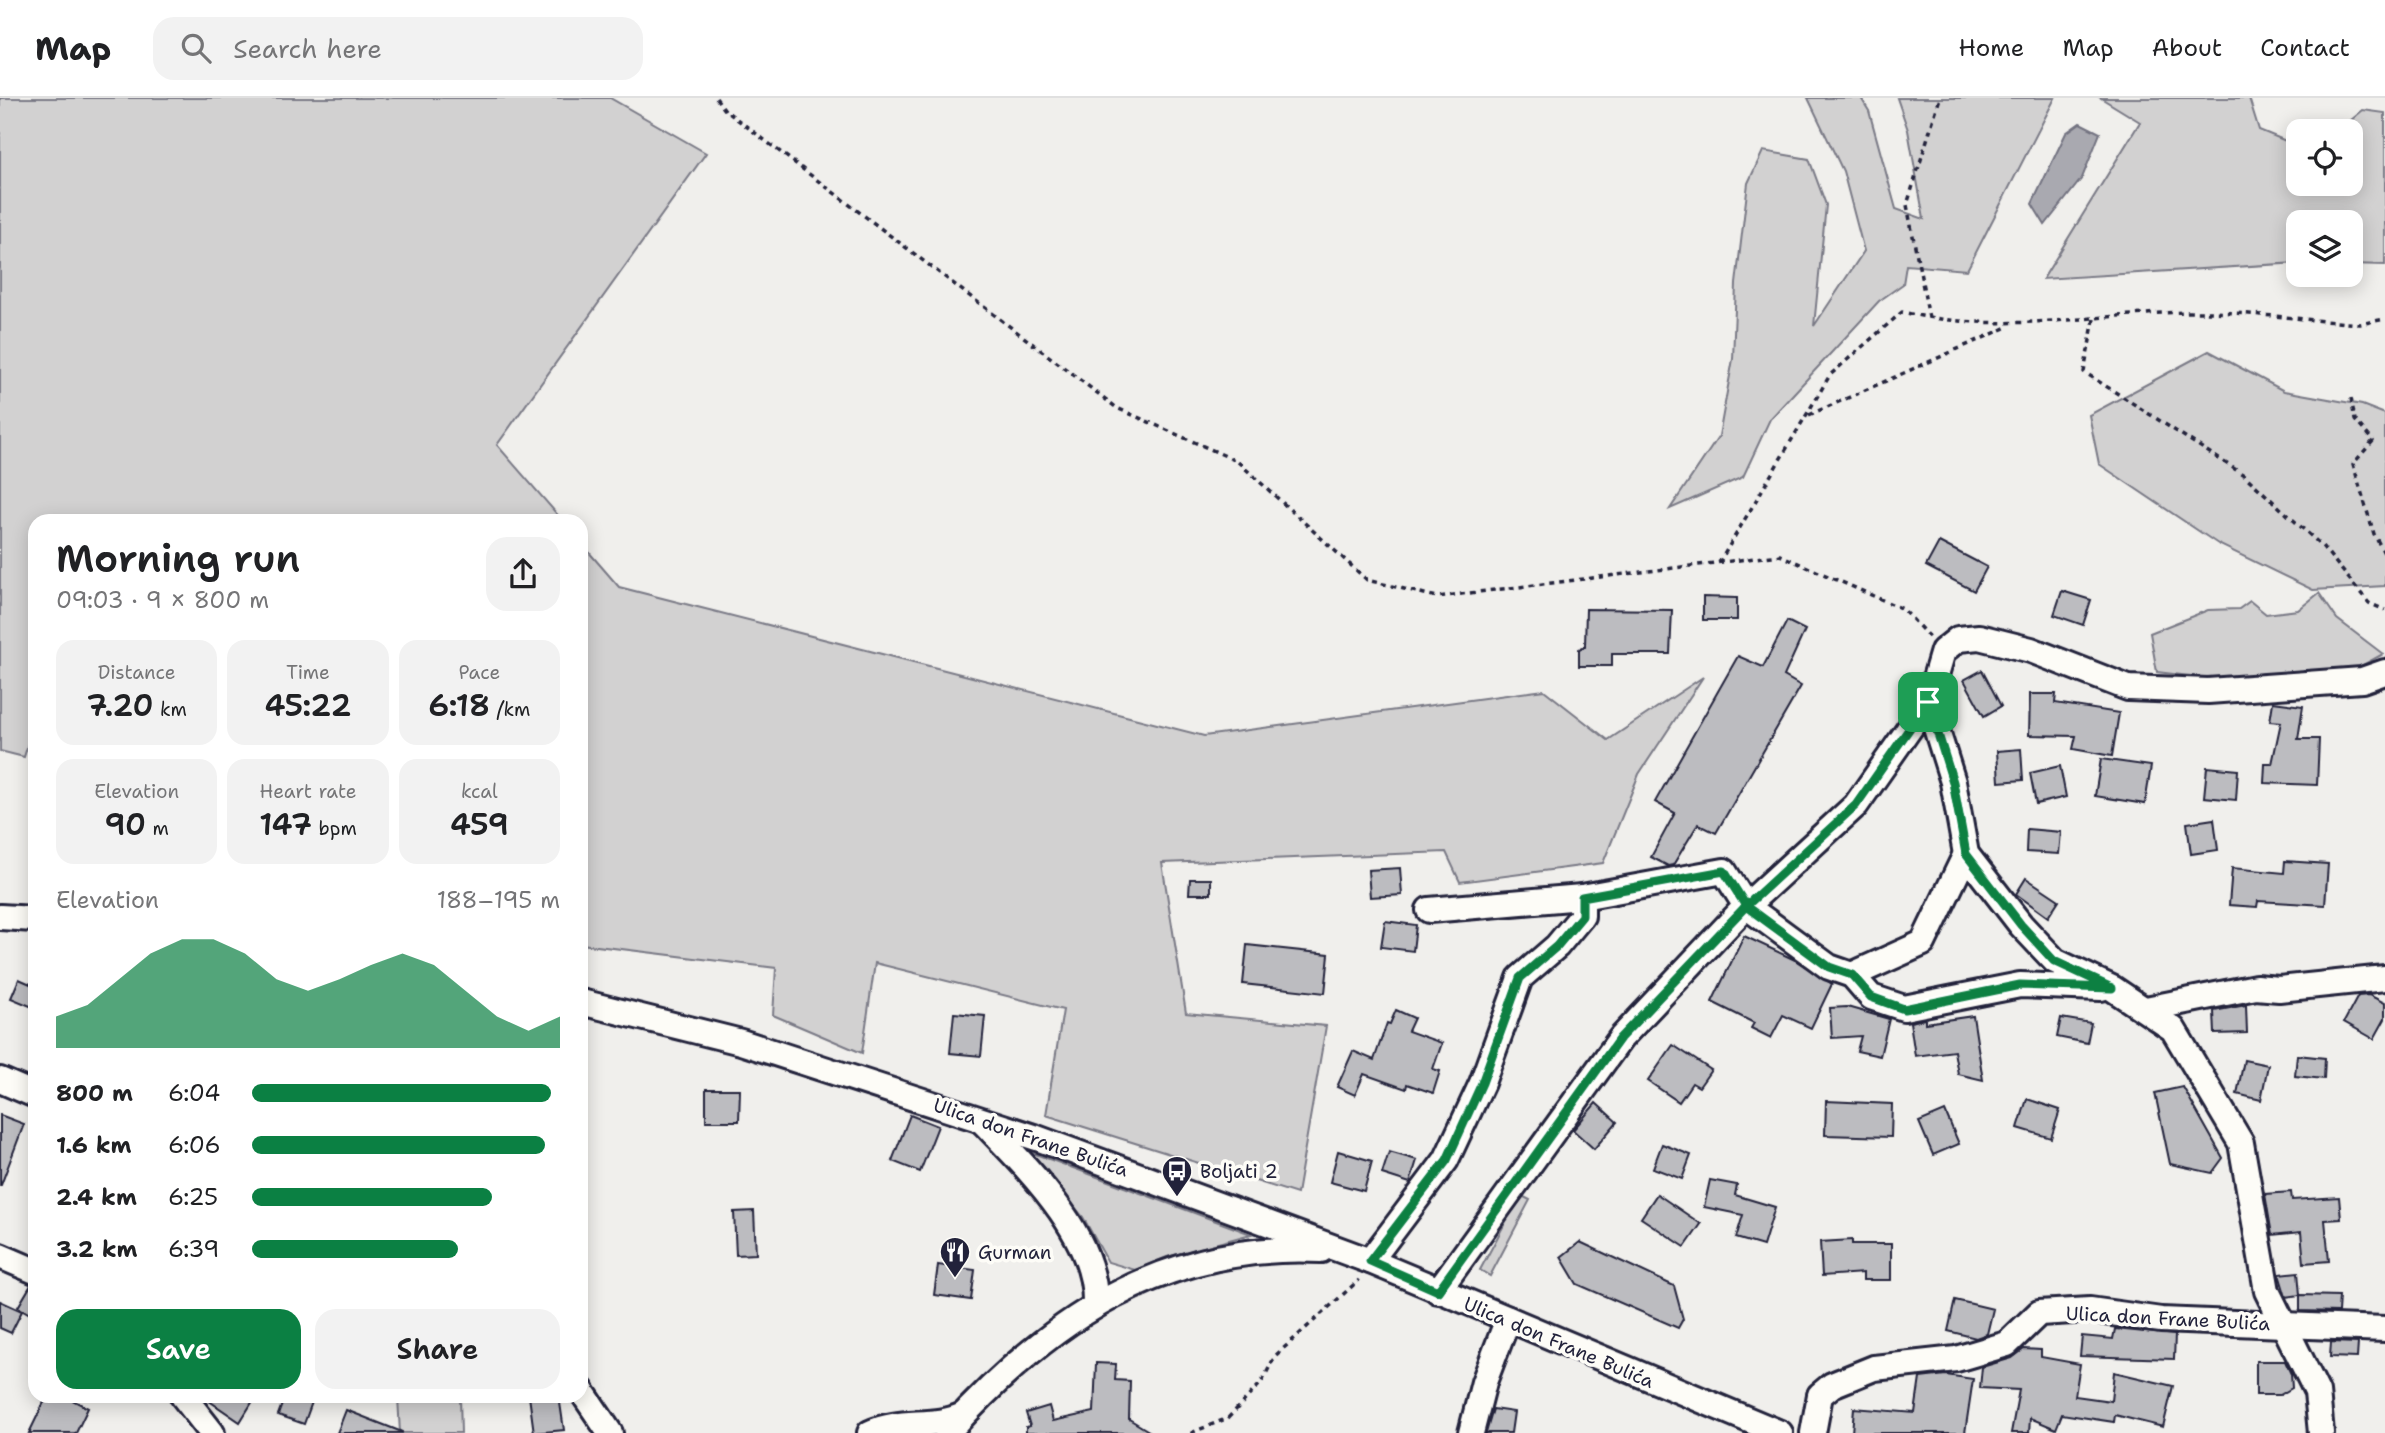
<!DOCTYPE html>
<meta charset="utf-8">
<style>
body{margin:0;font-family:"Shantell Sans",sans-serif;background:#f2f2f2;color:#202124;height:100vh;display:flex;flex-direction:column;font-size:26px;white-space:nowrap}
*{box-sizing:border-box;margin:0}
p{font-size:23px;color:#757577}
.icon{flex:none;width:38px;height:38px;fill:none;stroke:currentColor;stroke-width:2;stroke-linecap:round;stroke-linejoin:round}
.map{position:relative;flex:1;overflow:hidden}
.drawer{position:absolute;left:28px;top:416px;width:560px;height:889px;display:flex;flex-direction:column;background:#fff;border-radius:21px;box-shadow:0 4px 18px #0003}
.drawer>*{flex:none}
.controls{position:absolute;left:2286px;top:21px;display:grid;gap:14px}
.controls a{display:grid;place-items:center;width:77px;height:77px;border-radius:14px;background:#fff;box-shadow:0 4px 18px #0003;font-size:35px}
.pin{position:absolute;display:grid;place-items:center;width:60px;height:60px;color:#fff;margin:-30px;border-radius:14px;box-shadow:0 4px 10px #0006}
.round{display:grid;place-items:center;flex:none;width:74px;height:74px;border-radius:21px;background:#f2f2f2}
.summary{display:flex;align-items:center;justify-content:space-between;height:119px;padding:0 28px}
h1{font-size:38px;font-weight:600;line-height:52px}
.metrics{display:grid;grid-template-columns:repeat(3,1fr);gap:10px;height:119px;padding:7px 28px}
.metrics div{display:grid;align-content:center;border-radius:18px;background:#f2f2f2;text-align:center}
.metrics b{font-size:30px;font-weight:600}
.metrics small{font-size:19px;font-weight:400}
.metrics p{font-size:19px}
.chart{height:196px;padding:14px 28px}
.chart p{display:flex;justify-content:space-between}
.chart svg{width:100%;height:126px;margin-top:7px;fill:#0b8043;opacity:.7}
.cta{display:flex;gap:14px;margin-top:auto;padding:14px 28px}
.cta a{flex:1;height:80px;border-radius:21px;background:#0b8043;color:#fff;font-size:28px;font-weight:600;line-height:80px;text-align:center}
.cta a+a{background:#f2f2f2;color:#202124}
ul{padding:0 28px;list-style:none;font-size:23px}
li{display:grid;grid-template-columns:112px 84px 1fr;align-items:center;height:52px}
li i{height:18px;border-radius:9px;background:#0b8043}
header{display:flex;align-items:center;gap:42px;box-sizing:border-box;height:98px;padding:0 35px;background:#fff;border-bottom:2px solid #e0e0e0}
header strong{font-size:33px}
nav{display:flex;gap:38px;margin-inline-start:auto;font-size:24px}
.search{width:490px;height:63px;background:#f2f2f2;display:flex;align-items:center;gap:18px;box-sizing:border-box;padding:0 24px;border-radius:21px;color:#757577;font-size:26px}
.map>svg:first-child{display:block}
</style>
<header>
<strong>Map</strong>
<div class="search"><svg class="icon" aria-label="search" viewBox="0 0 24 24"><circle cx="10" cy="10" r="6"/><path d="M15 15l6 6"/></svg>Search here</div>
<nav><a>Home</a><a>Map</a><a>About</a><a>Contact</a></nav>
</header>
<div class="map">
<svg width="2385" height="1335" viewBox="0 0 2385 1335">
<rect width="100%" height="100%" fill="#f0efec"/>
<filter id="ink" filterUnits="userSpaceOnUse"><feTurbulence type="fractalNoise" baseFrequency=".0143" numOctaves="2"/><feDisplacementMap in="SourceGraphic" scale="14" xChannelSelector="R" yChannelSelector="G"/><feConvolveMatrix kernelMatrix="1 2 1 2 8 2 1 2 1" color-interpolation-filters="sRGB"/></filter>
<g filter="url(#ink)">
<g fill="#d2d1d1" stroke="#7a7a86" stroke-width="2">
<polygon points="0,0 610,0 706,55 497,347 563,423 35,424 35,623 24,659 0,653"/>
<polygon points="1808,0 1861,0 1869,13 1896,111 1924,121 1908,32 1897,0 2055,0 1967,172 1906,167 1903,186 1879,203 1770,321 1743,379 1670,411 1719,338 1733,261 1736,186 1748,85 1763,53 1809,61 1826,107 1814,228 1864,153 1843,73"/>
<polygon points="2101,0 2249,0 2259,32 2298,48 2298,86 2350,86 2350,33 2338,33 2363,12 2385,15 2385,167 2350,166 2350,124 2298,124 2298,165 2043,181 2140,24"/>
<polygon points="2209,253 2284,293 2362,307 2385,316 2385,488 2313,492 2218,446 2099,366 2089,317"/>
<polygon points="581,445 619,489 1204,638 1544,592 1608,642 1703,579 1639,676 1603,765 1460,784 1446,754 1162,765 1186,915 1326,928 1297,1096 1046,1017 1063,912 875,865 862,955 773,917 776,870 581,846"/>
<path d="M 2319,495 L 2337,521 L 2383,556 C 2370,563 2357,571 2343,576 C 2301,589 2202,580 2157,574 L 2150,535 L 2208,512 L 2239,511 L 2250,503 L 2266,516 L 2298,512 Z"/>
<polygon points="1030,1054 1251,1136 1167,1159 1135,1172 1108,1164 1083,1119"/>
<polygon points="1520,1097 1530,1102 1490,1178 1480,1172"/>
<polygon points="398,1299 460,1299 461,1335 400,1335"/>
</g>
<polygon fill="#a9a9b0" stroke="#737381" stroke-width="2" points="2080,25 2100,35 2082,80 2045,127 2032,106 2066,35"/>
<g fill="#bcbcc0" stroke="#22223b" stroke-width="2">
<polygon points="1939,444 1987,469 1974,493 1926,468"/>
<polygon points="2062,493 2091,502 2083,527 2054,517"/>
<polygon points="1703,499 1737,500 1737,522 1703,522"/>
<polygon points="1586,511 1672,512 1670,556 1612,556 1612,568 1579,568 1579,551 1585,548"/>
<polygon points="1787,523 1805,532 1784,578 1801,588 1716,735 1698,726 1673,767 1668,768 1651,759 1675,715 1655,704 1738,558 1763,569"/>
<polygon points="1982,572 2001,608 1984,618 1964,582"/>
<polygon points="2030,596 2056,596 2055,605 2119,615 2112,658 2073,651 2076,638 2029,637"/>
<polygon points="2273,604 2303,608 2298,641 2319,641 2317,687 2264,685 2265,666 2272,666 2281,624 2270,623"/>
<polygon points="2021,651 2023,682 1999,684 1997,653"/>
<polygon points="2101,661 2151,668 2145,706 2095,698"/>
<polygon points="2060,668 2066,699 2036,706 2030,675"/>
<polygon points="2207,669 2238,672 2236,702 2204,699"/>
<polygon points="2214,721 2218,752 2191,756 2187,725"/>
<polygon points="2027,731 2061,734 2059,756 2026,754"/>
<polygon points="2285,763 2328,766 2325,807 2258,803 2257,809 2229,807 2232,770 2284,775"/>
<polygon points="1400,770 1402,797 1370,799 1368,772"/>
<polygon points="2026,780 2059,802 2048,819 2016,796"/>
<polygon points="1190,781 1211,781 1211,796 1189,796"/>
<polygon points="1385,823 1416,827 1413,853 1381,849"/>
<polygon points="1744,838 1795,862 1832,886 1811,930 1783,917 1771,940 1751,930 1754,925 1712,904"/>
<polygon points="1247,847 1329,856 1325,895 1243,886"/>
<polygon points="19,881 35,888 35,910 11,900"/>
<polygon points="2369,897 2385,905 2385,921 2374,941 2344,924 2358,898"/>
<polygon points="2246,907 2247,935 2215,936 2214,913"/>
<polygon points="1847,909 1889,921 1880,958 1857,953 1861,938 1832,940 1830,910"/>
<polygon points="1396,912 1414,920 1408,933 1442,945 1433,971 1440,973 1433,995 1407,986 1406,991 1364,976 1355,997 1337,989 1353,953 1374,962 1387,925 1390,926"/>
<polygon points="954,915 985,918 981,958 950,955"/>
<polygon points="1973,918 1983,982 1958,976 1954,953 1915,958 1910,924 1925,921 1925,925"/>
<polygon points="2061,920 2091,925 2087,945 2057,939"/>
<polygon points="1673,947 1711,972 1699,989 1692,985 1679,1004 1648,983"/>
<polygon points="2297,957 2325,960 2324,981 2295,978"/>
<polygon points="2244,962 2268,967 2261,1002 2237,996"/>
<polygon points="2183,989 2223,1060 2212,1075 2170,1066 2155,995"/>
<polygon points="706,991 740,991 739,1023 706,1023"/>
<polygon points="2027,1001 2060,1012 2051,1040 2018,1030"/>
<polygon points="1826,1003 1892,1006 1891,1039 1825,1037"/>
<polygon points="1596,1005 1617,1024 1594,1051 1573,1032"/>
<polygon points="1945,1013 1959,1046 1933,1057 1919,1024"/>
<polygon points="0,1017 24,1026 1,1087 0,1087"/>
<polygon points="910,1017 938,1028 920,1074 892,1063"/>
<polygon points="1662,1046 1691,1057 1682,1081 1653,1070"/>
<polygon points="1338,1053 1372,1063 1364,1093 1330,1084"/>
<polygon points="1389,1054 1417,1062 1410,1085 1382,1076"/>
<polygon points="1710,1082 1737,1087 1735,1097 1775,1109 1763,1148 1736,1140 1743,1117 1704,1109"/>
<polygon points="2291,1094 2292,1102 2339,1099 2341,1121 2325,1122 2329,1163 2304,1165 2301,1134 2272,1137 2265,1096"/>
<polygon points="1657,1096 1701,1126 1685,1149 1641,1120"/>
<polygon points="754,1113 756,1156 736,1157 734,1114"/>
<polygon points="1852,1142 1852,1146 1891,1146 1891,1182 1863,1182 1863,1175 1822,1178 1820,1144"/>
<polygon points="1580,1144 1674,1188 1683,1221 1678,1230 1577,1186 1561,1159"/>
<polygon points="938,1167 975,1172 971,1202 934,1197"/>
<polygon points="2298,1174 2300,1197 2286,1199 2279,1176"/>
<polygon points="31,1187 35,1188 35,1219 18,1209"/>
<polygon points="2300,1197 2339,1198 2338,1214 2300,1213"/>
<polygon points="1955,1202 1993,1211 1987,1236 1976,1240 1948,1233"/>
<polygon points="0,1203 22,1213 11,1235 0,1230"/>
<polygon points="2115,1231 2175,1237 2174,1261 2080,1258 2082,1238 2113,1241"/>
<polygon points="2331,1244 2358,1245 2357,1260 2330,1259"/>
<polygon points="2024,1251 2041,1252 2041,1259 2080,1266 2075,1298 2111,1303 2114,1274 2173,1288 2163,1329 2115,1317 2114,1324 2062,1316 2056,1331 2030,1320 2029,1335 2011,1335 2019,1292 1980,1290 1982,1269 2012,1260"/>
<polygon points="2256,1263 2285,1263 2291,1276 2292,1290 2280,1297 2256,1297"/>
<polygon points="1096,1265 1116,1266 1115,1282 1130,1283 1129,1321 1152,1335 1026,1335 1026,1329 1030,1328 1026,1315 1049,1308 1053,1323 1094,1314"/>
<polygon points="1946,1277 1973,1281 1965,1335 1852,1335 1854,1310 1915,1315 1920,1280"/>
<polygon points="47,1298 65,1298 88,1310 76,1335 29,1335"/>
<polygon points="202,1298 256,1298 240,1324"/>
<polygon points="285,1298 297,1298 312,1304 304,1326 278,1317"/>
<polygon points="529,1298 559,1298 564,1332 534,1335"/>
<polygon points="1493,1311 1514,1314 1511,1335 1486,1335"/>
<polygon points="346,1312 402,1334 402,1335 337,1335"/>
</g>
<g fill="none" stroke-linecap="round" stroke-linejoin="round">
<g stroke="#22223b" stroke-width="30">
<g id="minor">
<polyline points="1928,604 1953,684 1966,756 2021,827 2055,863 2112,890 2173,931 2241,1045 2267,1193 2317,1294 2321,1335"/>
<polyline points="1429,812 1582,799 1724,773 1746,808 1829,869 1852,877 1871,899 1904,910 2020,887 2101,890"/>
<polyline points="0,819 35,821"/>
<polyline points="1852,877 1923,845 1966,756"/>
<polyline points="581,904 741,944 1037,1040 1370,1163 1780,1335"/>
<polyline points="2146,911 2256,889 2279,891 2385,880"/>
<polyline points="0,982 35,997"/>
<path d="M 982,1023 C 1026,1069 1097,1137 1095,1206"/>
<polyline points="0,1158 35,1173"/>
<polyline points="1370,1163 1446,1062 1482,985 1520,880 1557,848 1582,818 1582,799"/>
<polyline points="1438,1193 1621,940 1746,808 1856,707 1928,604 1943,553 1958,541 1979,539 2031,552 2128,590 2208,593 2362,582 2385,574"/>
<polyline points="581,1292 610,1335"/>
<polyline points="183,1298 212,1335"/>
<path d="M 870,1335 C 900,1320 933,1331 963,1317"/>
<path d="M 947,1335 C 1048,1222 1164,1144 1321,1152"/>
<polyline points="1471,1335 1484,1284 1508,1221"/>
<polyline points="1813,1335 1820,1297 1832,1287 1874,1270 1956,1261 2007,1246 2039,1215 2090,1212 2161,1222 2385,1231"/>
</g>
</g>
<g stroke="#22223b" stroke-width="3.5" stroke-dasharray="5 5" stroke-linecap="butt">
<polyline points="716,0 725,12 1117,310 1237,363 1367,482 1437,499 1780,457 1903,511 1929,539"/>
<polyline points="1929,220 1907,107 1940,0"/>
<polyline points="2094,221 2084,274 2244,377 2322,448 2369,505 2385,512"/>
<polyline points="2351,300 2355,322 2373,343 2353,366 2374,436 2385,457"/>
<polyline points="1809,317 2010,228"/>
<path d="M 1719,465 L 1830,277 L 1902,214 C 2000,237 2091,216 2190,214 C 2246,213 2304,222 2360,226 L 2385,221"/>
<polyline points="1191,1335 1228,1320 1262,1284 1275,1258 1359,1182"/>
</g>
<use href="#minor" stroke="#fdfcf7" stroke-width="24"/>
</g>
</g>
<g fill="none" stroke-linecap="round" stroke-linejoin="round" filter="url(#ink)">
<g stroke="#fff" stroke-width="14">
<polyline id="route" points="1928,604 1856,707 1746,808 1620,940 1438,1193 1370,1163 1447,1062 1482,985 1520,880 1557,848 1582,818 1582,799 1724,773 1746,808 1829,869 1852,877 1871,899 1904,911 2020,887 2112,890 2054,863 2021,827 1966,756 1953,684 1928,604"/>
</g>
<use href="#route" stroke="#0b8043" stroke-width="9"/>
</g>
<defs>
<g id="bus-pin" transform="scale(1.575)"><path d="M0 17L-7.5 6A9.5 9.5 0 1 1 7.5 6Z" fill="#22223b" stroke="#fdfcf7"/><path d="M-5-6H5V4H4V6H2V4H-2V6H-4V4H-5ZM-3.5-4V0h7V-4ZM-3.5 1.2v1.5H-2V1.2ZM2 1.2v1.5H3.5V1.2Z" fill="#fff"/></g>
<g id="restaurant-pin" transform="scale(1.575)"><path d="M0 17L-7.5 6A9.5 9.5 0 1 1 7.5 6Z" fill="#22223b" stroke="#fdfcf7"/><path d="M-5-6h1v4h1v-4h1v4h1v-4h1v5L-1.5 .5V6h-2V.5L-5-1ZM5-6V6H3V1.5H1.5Q1.5-4 5-6Z" fill="#fff"/></g>
</defs>
<g fill-rule="evenodd">
<use href="#bus-pin" x="1177" y="1073"/>
<use href="#restaurant-pin" x="955" y="1154"/>
</g>
<g text-anchor="middle" stroke-width="7" stroke-linejoin="round" paint-order="stroke">
<g font-size="19" fill="#22223b" stroke="#fdfcf7">
<text transform="translate(1031 1039) rotate(19)" y="7">Ulica don Frane Bulića</text>
<text transform="translate(2168 1220) rotate(3)" y="7">Ulica don Frane Bulića</text>
<text transform="translate(1559 1244) rotate(23)" y="7">Ulica don Frane Bulića</text>
</g>
<g font-size="19" fill="#22223b" stroke="#fdfcf7" text-anchor="start">
<text x="1200" y="1080">Boljati 2</text>
<text x="978" y="1161">Gurman</text>
</g>
</g>
</svg>
<div class="controls">
<a><svg class="icon" aria-label="locate" viewBox="0 0 24 24"><circle cx="12" cy="12" r="6"/><path d="M12 2v4M12 18v4M2 12h4M18 12h4"/></svg></a>
<a><svg class="icon" aria-label="layers" viewBox="0 0 24 24"><path d="M12 4l9 5-9 5-9-5zM3 14l9 5 9-5"/></svg></a>
</div>
<div class="pin" style="left:1928px;top:604px;background:#1e9e55"><svg class="icon" aria-label="arrive" viewBox="0 0 24 24"><path d="M6 21V4h12l-3 4 3 4H6"/></svg></div>
<section class="drawer">
<div class="summary"><div><h1>Morning run</h1><p>09:03 · 9 × 800 m</p></div><a class="round"><svg class="icon" aria-label="share" viewBox="0 0 24 24"><path d="M12 15V3M7 8l5-5 5 5M5 13v7h14v-7"/></svg></a></div>
<div class="metrics">
<div><p>Distance</p><b>7.20<small> km</small></b></div>
<div><p>Time</p><b>45:22</b></div>
<div><p>Pace</p><b>6:18<small> /km</small></b></div>
</div>
<div class="metrics">
<div><p>Elevation</p><b>90<small> m</small></b></div>
<div><p>Heart rate</p><b>147<small> bpm</small></b></div>
<div><p>kcal</p><b>459</b></div>
</div>
<div class="chart"><p><span>Elevation</span>188–195 m</p>
<svg viewBox="0 0 160 44" preserveAspectRatio="none"><path d="M0 44V33L10 29L20 20L30 11L40 6L50 6L60 11L70 20L80 24L90 20L100 15L110 11L120 15L130 24L140 33L150 38L160 33V44z"/></svg>
</div>
<ul>
<li><b>800 m</b>6:04<i style="width:97%"></i></li>
<li><b>1.6 km</b>6:06<i style="width:95%"></i></li>
<li><b>2.4 km</b>6:25<i style="width:78%"></i></li>
<li><b>3.2 km</b>6:39<i style="width:67%"></i></li>
</ul>
<div class="cta"><a>Save</a><a>Share</a></div>
</section>
</div>
